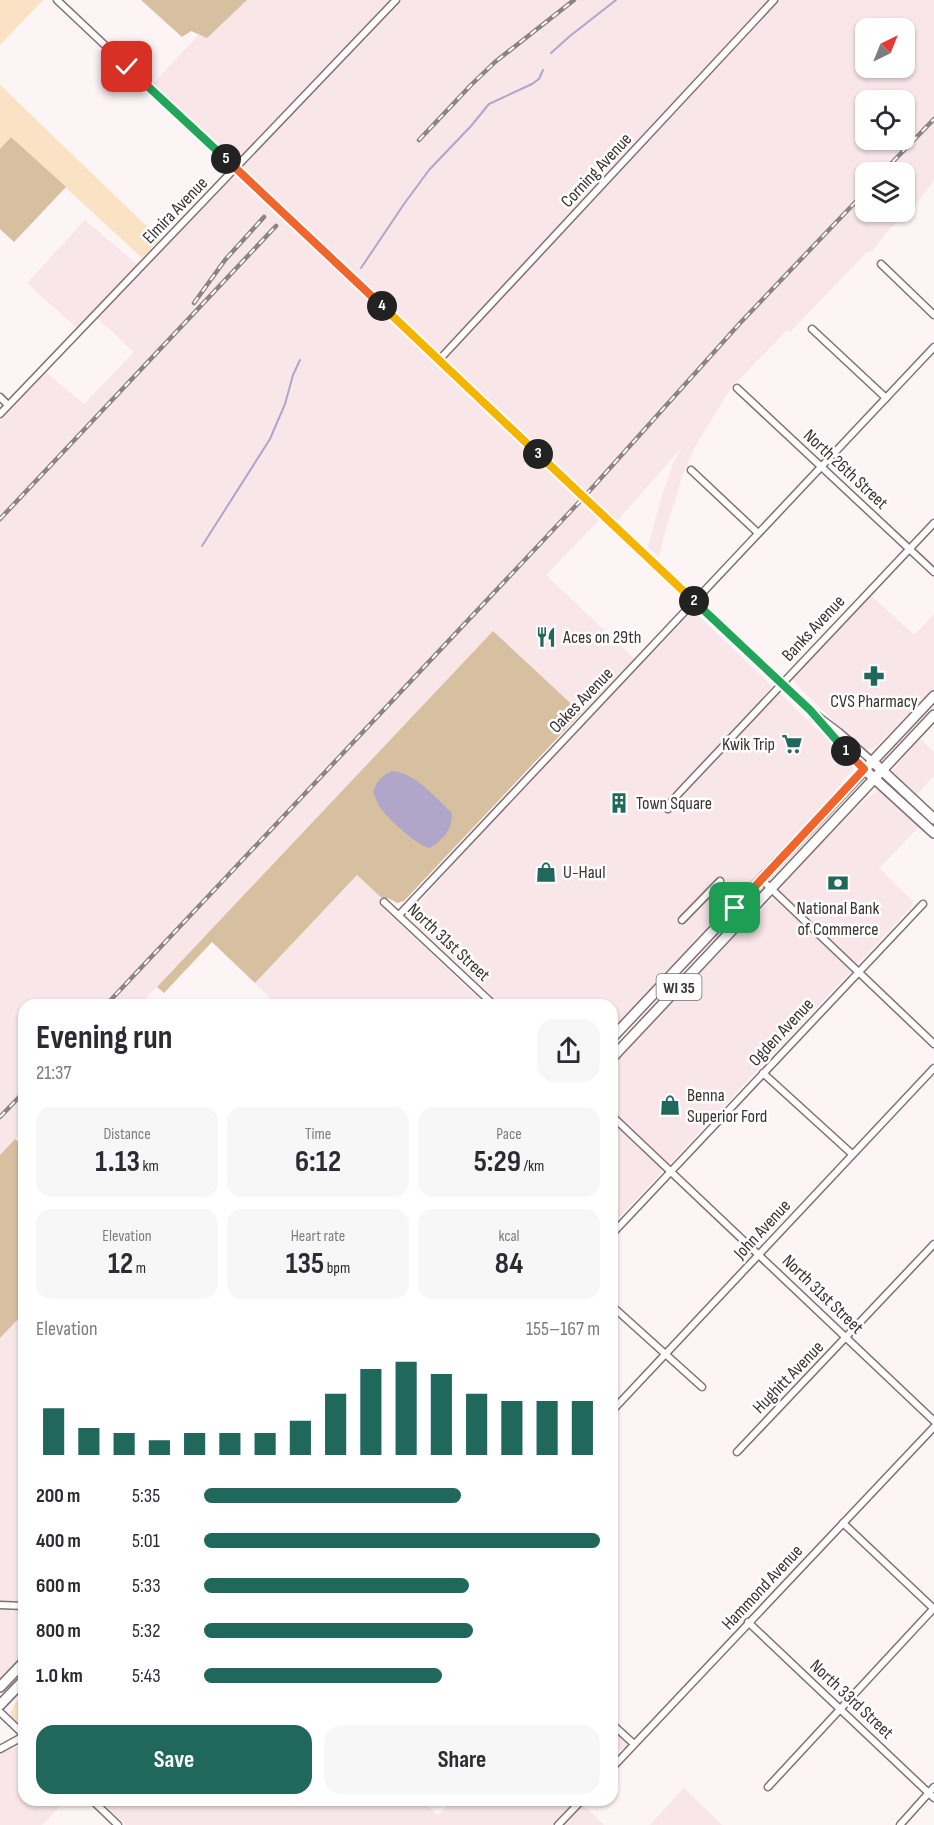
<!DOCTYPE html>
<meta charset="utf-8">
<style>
body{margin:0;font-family:"Sofia Sans Condensed",sans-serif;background:#f7f7f7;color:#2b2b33;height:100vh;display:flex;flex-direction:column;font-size:22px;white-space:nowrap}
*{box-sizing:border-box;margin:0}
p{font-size:20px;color:#7c7c81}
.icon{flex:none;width:33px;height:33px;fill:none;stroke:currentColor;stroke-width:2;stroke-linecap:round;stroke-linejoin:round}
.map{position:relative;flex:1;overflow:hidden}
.panel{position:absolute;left:18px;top:999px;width:600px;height:807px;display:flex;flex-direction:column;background:#fff;border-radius:18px;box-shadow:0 2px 4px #0004}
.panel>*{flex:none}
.needle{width:39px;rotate:43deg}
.controls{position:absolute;left:855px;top:18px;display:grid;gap:12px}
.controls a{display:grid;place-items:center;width:60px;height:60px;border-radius:12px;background:#fff;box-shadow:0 2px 4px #0004;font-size:30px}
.pin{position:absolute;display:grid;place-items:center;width:51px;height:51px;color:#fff;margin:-26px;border-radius:12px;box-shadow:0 3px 9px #0006}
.km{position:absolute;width:30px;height:30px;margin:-15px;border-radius:50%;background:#222;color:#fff;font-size:16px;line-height:30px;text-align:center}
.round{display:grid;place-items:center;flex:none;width:63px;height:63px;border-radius:18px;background:#f7f7f7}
.overview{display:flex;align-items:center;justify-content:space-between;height:102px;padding:0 18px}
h1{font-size:33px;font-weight:700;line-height:45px}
.metrics{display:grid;grid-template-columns:repeat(3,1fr);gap:9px;height:102px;padding:6px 18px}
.metrics div{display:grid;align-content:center;border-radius:15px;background:#f7f7f7;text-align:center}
.metrics b{font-size:30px;font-weight:700}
.metrics small{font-size:16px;font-weight:400}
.metrics p{font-size:16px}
.chart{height:168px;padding:12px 18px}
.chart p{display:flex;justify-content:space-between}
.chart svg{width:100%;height:108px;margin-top:6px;stroke:#21685c;stroke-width:6}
.action{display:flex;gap:12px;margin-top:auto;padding:12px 18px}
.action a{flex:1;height:69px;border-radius:18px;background:#21685c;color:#fff;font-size:24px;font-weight:700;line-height:69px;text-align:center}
.action a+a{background:#f7f7f7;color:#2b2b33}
ul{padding:0 18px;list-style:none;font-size:20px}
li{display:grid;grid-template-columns:96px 72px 1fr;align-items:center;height:45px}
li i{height:15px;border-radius:8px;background:#21685c}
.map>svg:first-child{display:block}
</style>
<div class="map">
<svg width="934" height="1825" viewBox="0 0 934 1825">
<rect width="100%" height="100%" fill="#fdf4f6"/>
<g fill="#f8e6e9" fill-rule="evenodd">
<path d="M 231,0 L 934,0 L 934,180 L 910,213 L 891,227 L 872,251 L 867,252 L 790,332 L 787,330 L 731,388 L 695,447 L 683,474 L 665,532 L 659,557 L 648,547 L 662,495 L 674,462 L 682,447 L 617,521 L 607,512 L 546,575 L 641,665 L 690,614 L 693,613 L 698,615 L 849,760 L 852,763 L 853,770 L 837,788 L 831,800 L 740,896 L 721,912 L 692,943 L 688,951 L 661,975 L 645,998 L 613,1030 L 612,1005 L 502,1005 L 422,930 L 413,921 L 411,913 L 445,873 L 588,720 L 493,631 L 140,1005 L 24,1005 L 24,1130 L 0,1155 L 0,414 L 42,369 L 84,404 L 134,352 L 95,316 L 80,331 L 27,283 L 85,220 L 140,267 L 235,168 L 149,88 ZM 866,28 L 904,28 L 904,68 L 866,68 ZM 866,100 L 904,100 L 904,140 L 866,140 ZM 866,172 L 904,172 L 904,212 L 866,212 Z"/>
<polygon points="869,594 914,635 934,614 934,690 876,746 868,750 864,749 857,744 794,682 793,679 794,675"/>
<polygon points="919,738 934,752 934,776 914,797 891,774 892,772"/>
<polygon points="878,791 886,794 922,824 879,868 913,901 912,906 612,1225 612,1068 618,1057 740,928 756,917 780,889 784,882 817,847 869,796"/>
<polygon points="357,875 385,901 381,906 485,1005 277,1005 255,983"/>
<polygon points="24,1313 24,1656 0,1682 0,1338"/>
<polygon points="612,1729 634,1744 628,1750 620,1749 612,1757"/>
<polygon points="18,1746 24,1747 24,1800 66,1800 42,1825 0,1825 0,1754"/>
<polygon points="684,1788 722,1825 650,1825"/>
<polygon points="100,1800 421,1800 438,1815 453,1800 578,1800 604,1825 126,1825"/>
</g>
<g fill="#fae3c5">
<polygon points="0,0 43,0 0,45"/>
<polygon points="0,85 160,239 142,258 11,137 0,149"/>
<polygon points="24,1693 24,1729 11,1716 10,1713 14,1705"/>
</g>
<g fill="#d7c0a0">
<polygon points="141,0 247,0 207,38 191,31 182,37"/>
<polygon points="11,137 66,187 14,242 0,229 0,149"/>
<polygon points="493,631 581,713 404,901 397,903 388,898 385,901 357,875 255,983 212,942 164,993 157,987"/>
<polygon points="15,1139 24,1147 24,1313 0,1338 0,1155"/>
</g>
<path fill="#afa6c9" d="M 392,771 C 414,772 435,797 451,812 C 455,826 442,841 430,848 C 418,847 386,817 379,806 C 377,802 375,797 373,792 C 377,781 381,776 392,771 Z"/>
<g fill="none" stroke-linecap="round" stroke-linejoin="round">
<g stroke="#afa6c9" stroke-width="2">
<polyline points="551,53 570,36 616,0"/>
<polyline points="361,268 404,204 429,170 471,126 489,104 532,84 539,79 543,70"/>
<polyline points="202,546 270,439 285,404 293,375 300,360"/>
</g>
<g stroke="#826f72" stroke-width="9">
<g id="street">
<polyline points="57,0 810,710 839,732 872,761"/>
<polyline points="881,264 934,315"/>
<polyline points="812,329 886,398"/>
<polyline points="439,360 774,0"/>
<polyline points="737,388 934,572"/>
<polyline points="0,397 8,405"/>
<polyline points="0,414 396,0"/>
<polyline points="691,470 758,533"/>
<polyline points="813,716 864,769"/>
<polyline points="668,809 671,802 681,791 934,523"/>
<polyline points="762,880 934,1044"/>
<polyline points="384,902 494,1005"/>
<polyline points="399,915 934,347"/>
<polyline points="682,920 720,881"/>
<polyline points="763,1073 852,1154"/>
<polyline points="612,1116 934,1421"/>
<polyline points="612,1234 923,904"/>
<polyline points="612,1306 702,1387"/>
<polyline points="612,1411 934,1068"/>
<polyline points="737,1452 934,1244"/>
<polyline points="843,1523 934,1609"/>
<polyline points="0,1605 24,1606"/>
<polyline points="748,1622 934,1798"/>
<polyline points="0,1712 24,1735"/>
<polyline points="612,1724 634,1744"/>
<polyline points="0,1749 24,1736"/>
<polyline points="612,1768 934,1427"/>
<polyline points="768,1787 934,1608"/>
<polyline points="92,1800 118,1825"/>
<polyline points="558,1825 582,1800"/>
<polyline points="900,1825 934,1787"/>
</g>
</g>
<g stroke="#826f72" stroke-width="12">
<g id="secondary">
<polyline points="872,761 934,819"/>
<polyline points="864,769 934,833"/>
</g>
</g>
<g stroke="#826f72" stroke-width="12">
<g id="primary">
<polyline points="612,1038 934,696"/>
<polyline points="612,1058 934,715"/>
<polyline points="0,1687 24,1662"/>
<polyline points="0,1705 24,1680"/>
</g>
</g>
<use href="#street" stroke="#fff" stroke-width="6"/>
<use href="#secondary" stroke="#fff" stroke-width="9"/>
<use href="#primary" stroke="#fff" stroke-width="9"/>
<g stroke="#8c8385" stroke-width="4.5">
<g id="rail">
<polyline points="419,140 471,85 495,62 574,0"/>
<polyline points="883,172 934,119"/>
<polyline points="194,303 225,260 264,217"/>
<polyline points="0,519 276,226"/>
<polyline points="106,1005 584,497 741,322 866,191"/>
<polyline points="0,1117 24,1092"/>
</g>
</g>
<use href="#rail" stroke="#fff" stroke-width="2" stroke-dasharray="7" stroke-linecap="butt"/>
</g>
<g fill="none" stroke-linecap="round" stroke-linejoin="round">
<g stroke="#fff" stroke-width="12">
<polyline id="split-1" points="735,908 864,769 846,751"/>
</g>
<g stroke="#fff" stroke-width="12">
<polyline id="split-2" points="694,601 810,710 846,751"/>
</g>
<g stroke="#fff" stroke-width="12">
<polyline id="split-3" points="538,454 694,601"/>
</g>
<g stroke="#fff" stroke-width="12">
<polyline id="split-4" points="382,306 538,454"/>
</g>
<g stroke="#fff" stroke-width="12">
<polyline id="split-5" points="226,159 382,306"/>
</g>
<g stroke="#fff" stroke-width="12">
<polyline id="split-6" points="127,67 226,159"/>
</g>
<use href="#split-1" stroke="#f0652b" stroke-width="8"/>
<use href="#split-2" stroke="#22a559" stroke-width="8"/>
<use href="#split-3" stroke="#f5b400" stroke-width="8"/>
<use href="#split-4" stroke="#f5b400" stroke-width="8"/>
<use href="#split-5" stroke="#f0652b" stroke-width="8"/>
<use href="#split-6" stroke="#22a559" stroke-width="8"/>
</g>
<defs>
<g id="restaurant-bare" transform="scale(1.62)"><path d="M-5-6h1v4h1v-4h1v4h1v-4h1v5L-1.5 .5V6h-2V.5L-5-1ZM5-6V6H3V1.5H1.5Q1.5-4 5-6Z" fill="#21685c" stroke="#fff" stroke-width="2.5" paint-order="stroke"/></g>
<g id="pharmacy-bare" transform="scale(1.62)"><path d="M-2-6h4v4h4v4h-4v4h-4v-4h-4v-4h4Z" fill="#21685c" stroke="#fff" stroke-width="2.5" paint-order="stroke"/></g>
<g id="supermarket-bare" transform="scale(1.62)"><path d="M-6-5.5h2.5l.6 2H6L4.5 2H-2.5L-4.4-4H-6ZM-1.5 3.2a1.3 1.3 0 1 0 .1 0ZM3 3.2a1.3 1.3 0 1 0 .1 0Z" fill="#21685c" stroke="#fff" stroke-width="2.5" paint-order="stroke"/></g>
<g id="building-bare" transform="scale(1.62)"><path d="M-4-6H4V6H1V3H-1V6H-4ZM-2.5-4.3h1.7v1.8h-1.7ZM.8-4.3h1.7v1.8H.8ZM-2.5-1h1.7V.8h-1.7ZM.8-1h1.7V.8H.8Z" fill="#21685c" stroke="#fff" stroke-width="2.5" paint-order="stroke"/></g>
<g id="shop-bare" transform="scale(1.62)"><path d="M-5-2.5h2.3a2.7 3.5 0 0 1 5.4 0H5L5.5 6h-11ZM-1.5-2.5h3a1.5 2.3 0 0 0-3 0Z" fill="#21685c" stroke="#fff" stroke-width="2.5" paint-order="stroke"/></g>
<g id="bank-bare" transform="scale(1.62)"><path d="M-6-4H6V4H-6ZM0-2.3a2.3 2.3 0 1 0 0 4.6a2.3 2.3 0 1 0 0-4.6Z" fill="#21685c" stroke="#fff" stroke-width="2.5" paint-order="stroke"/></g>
</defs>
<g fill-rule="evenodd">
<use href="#restaurant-bare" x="546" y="637"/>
<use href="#pharmacy-bare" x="874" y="676"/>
<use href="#supermarket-bare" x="792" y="744"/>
<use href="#building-bare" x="619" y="803"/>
<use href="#shop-bare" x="546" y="872"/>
<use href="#bank-bare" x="838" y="883"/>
<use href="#shop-bare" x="670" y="1105"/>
</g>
<g text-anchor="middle" stroke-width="5" stroke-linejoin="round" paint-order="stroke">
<rect fill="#fff" stroke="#746f70" stroke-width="1.5" x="656.5" y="974" width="45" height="26" rx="4.5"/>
<g font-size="16" font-weight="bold" fill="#393132">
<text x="679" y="993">WI 35</text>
</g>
<g font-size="18" fill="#393132" stroke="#fff">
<text transform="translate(596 170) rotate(-47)" y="6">Corning Avenue</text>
<text transform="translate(175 210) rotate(-46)" y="6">Elmira Avenue</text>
<text transform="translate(846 469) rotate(43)" y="6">North 26th Street</text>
<text transform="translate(813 628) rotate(-47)" y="6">Banks Avenue</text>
<text transform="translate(581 700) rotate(-46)" y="6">Oakes Avenue</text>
<text transform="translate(449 942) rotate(43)" y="6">North 31st Street</text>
<text transform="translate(781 1032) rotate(-47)" y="6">Ogden Avenue</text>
<text transform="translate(762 1229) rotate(-47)" y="6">John Avenue</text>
<text transform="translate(823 1294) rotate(44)" y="6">North 31st Street</text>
<text transform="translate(788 1377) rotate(-46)" y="6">Hughitt Avenue</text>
<text transform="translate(762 1587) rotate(-47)" y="6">Hammond Avenue</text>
<text transform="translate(852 1699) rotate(43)" y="6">North 33rd Street</text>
</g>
<g font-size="18" fill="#393132" stroke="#fff" text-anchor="start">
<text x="563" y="643">Aces on 29th</text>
<text x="874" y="707" text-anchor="middle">CVS Pharmacy</text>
<text x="775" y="750" text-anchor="end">Kwik Trip</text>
<text x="636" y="809">Town Square</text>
<text x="563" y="878">U-Haul</text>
<text x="838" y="914" text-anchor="middle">National Bank<tspan x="838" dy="21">of Commerce</tspan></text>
<text x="687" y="1101">Benna<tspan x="687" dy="21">Superior Ford</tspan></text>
</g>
</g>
</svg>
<div class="controls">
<a><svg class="needle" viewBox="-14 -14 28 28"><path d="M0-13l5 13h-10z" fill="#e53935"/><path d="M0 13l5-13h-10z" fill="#7c7c81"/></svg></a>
<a><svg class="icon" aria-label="locate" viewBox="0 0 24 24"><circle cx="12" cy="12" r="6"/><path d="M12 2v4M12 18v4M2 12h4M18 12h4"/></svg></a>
<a><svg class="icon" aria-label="layers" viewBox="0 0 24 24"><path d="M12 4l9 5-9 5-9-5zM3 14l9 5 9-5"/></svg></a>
</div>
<div class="pin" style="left:735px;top:908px;background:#1e9e55"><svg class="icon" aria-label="arrive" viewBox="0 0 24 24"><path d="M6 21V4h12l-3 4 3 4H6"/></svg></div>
<div class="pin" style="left:127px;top:67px;background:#d93025"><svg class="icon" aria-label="check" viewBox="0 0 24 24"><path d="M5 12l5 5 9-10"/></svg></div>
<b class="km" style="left:846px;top:751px">1</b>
<b class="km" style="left:694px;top:601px">2</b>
<b class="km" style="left:538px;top:454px">3</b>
<b class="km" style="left:382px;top:306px">4</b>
<b class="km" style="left:226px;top:159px">5</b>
<section class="panel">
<div class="overview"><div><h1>Evening run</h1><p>21:37</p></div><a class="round"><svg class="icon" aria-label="share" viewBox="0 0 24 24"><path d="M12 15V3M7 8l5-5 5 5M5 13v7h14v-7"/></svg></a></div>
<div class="metrics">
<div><p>Distance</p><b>1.13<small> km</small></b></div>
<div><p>Time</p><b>6:12</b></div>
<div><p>Pace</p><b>5:29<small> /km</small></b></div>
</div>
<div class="metrics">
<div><p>Elevation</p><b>12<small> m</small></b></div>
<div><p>Heart rate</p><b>135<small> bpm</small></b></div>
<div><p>kcal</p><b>84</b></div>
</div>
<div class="chart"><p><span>Elevation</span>155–167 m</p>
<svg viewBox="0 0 160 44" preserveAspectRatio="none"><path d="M5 44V25M15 44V33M25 44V35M35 44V38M45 44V35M55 44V35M65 44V35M75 44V30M85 44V19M95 44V9M105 44V6M115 44V11M125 44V19M135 44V22M145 44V22M155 44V22"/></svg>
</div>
<ul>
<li><b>200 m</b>5:35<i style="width:65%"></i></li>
<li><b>400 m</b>5:01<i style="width:100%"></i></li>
<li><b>600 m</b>5:33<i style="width:67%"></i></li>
<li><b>800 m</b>5:32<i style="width:68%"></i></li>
<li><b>1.0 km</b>5:43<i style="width:60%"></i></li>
</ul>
<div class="action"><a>Save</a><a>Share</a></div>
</section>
</div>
